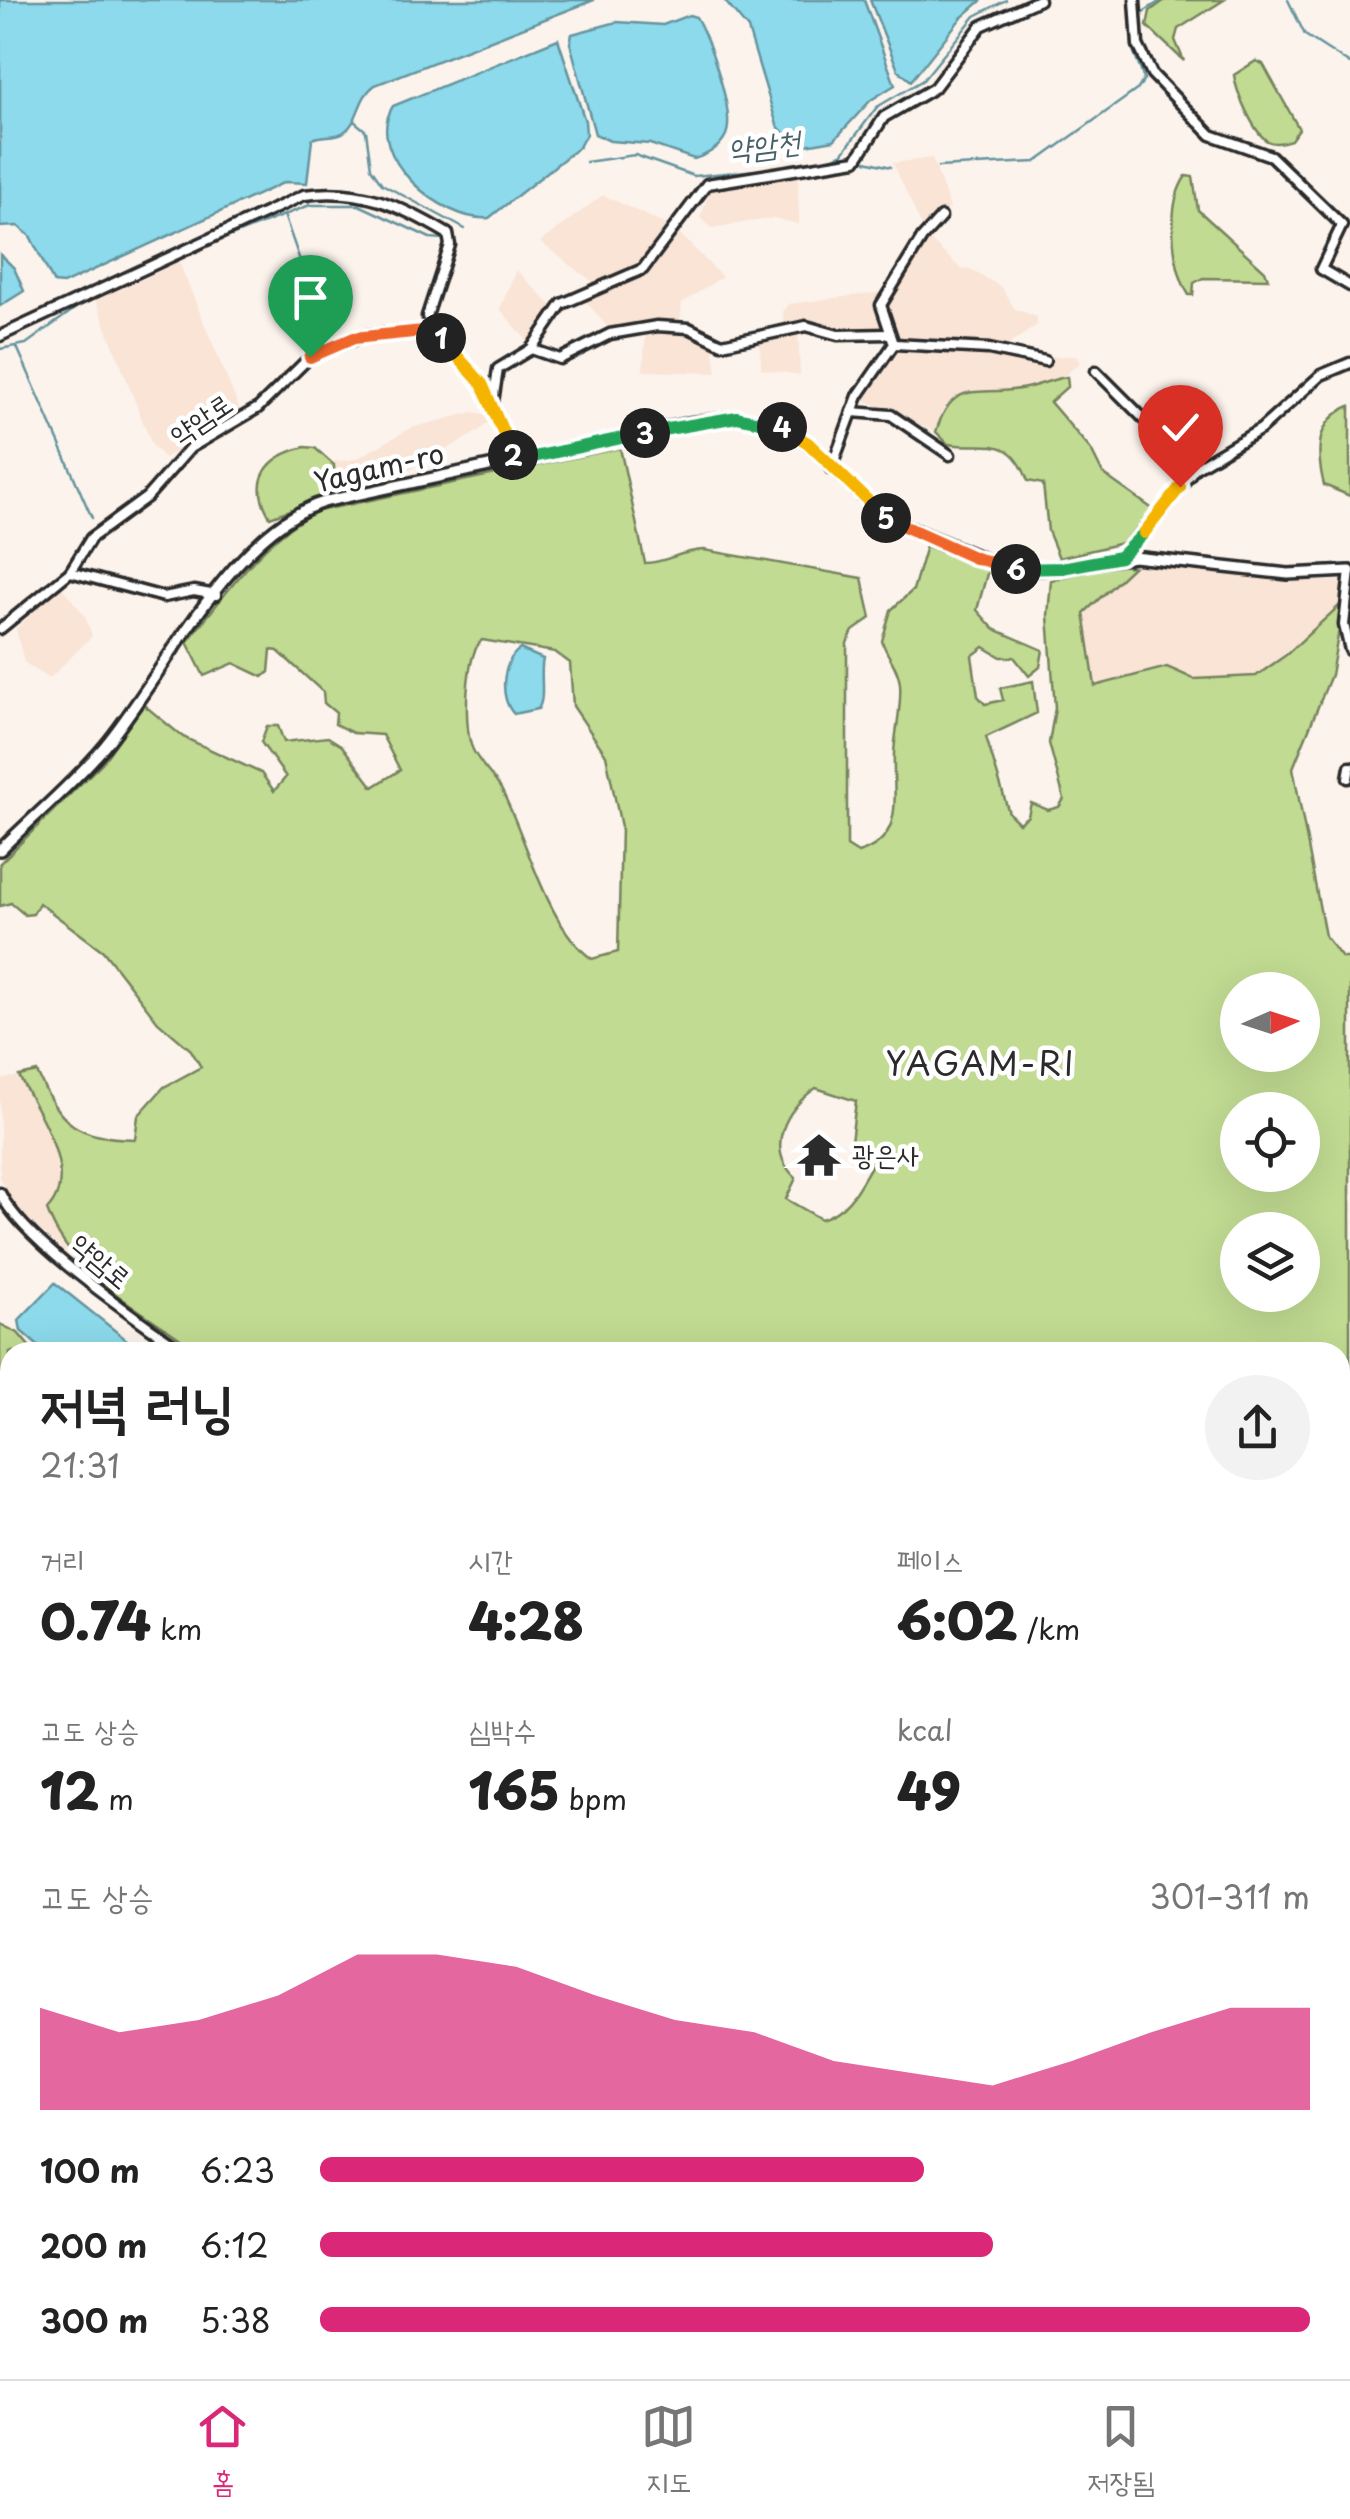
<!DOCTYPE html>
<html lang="ko">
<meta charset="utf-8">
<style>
body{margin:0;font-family:"Playpen Sans","Poor Story",sans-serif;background:#f2f2f2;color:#222;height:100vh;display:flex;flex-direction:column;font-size:38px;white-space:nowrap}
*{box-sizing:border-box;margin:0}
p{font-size:32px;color:#767676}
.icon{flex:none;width:55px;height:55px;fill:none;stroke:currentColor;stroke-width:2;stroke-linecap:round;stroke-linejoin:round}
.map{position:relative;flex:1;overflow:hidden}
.details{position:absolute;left:0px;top:1342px;width:1350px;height:1038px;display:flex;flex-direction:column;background:#fff;border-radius:30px 30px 0 0;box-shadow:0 10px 40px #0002}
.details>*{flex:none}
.needle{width:65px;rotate:87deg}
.controls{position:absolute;left:1220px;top:972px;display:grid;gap:20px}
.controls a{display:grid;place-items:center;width:100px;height:100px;border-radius:50%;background:#fff;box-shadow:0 10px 40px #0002;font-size:50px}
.pin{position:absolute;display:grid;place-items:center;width:85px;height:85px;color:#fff;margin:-102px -42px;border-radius:50% 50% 50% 0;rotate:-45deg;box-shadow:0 0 10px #0007}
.pin .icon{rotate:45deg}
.km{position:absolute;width:50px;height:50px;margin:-25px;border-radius:50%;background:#222;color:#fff;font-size:28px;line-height:50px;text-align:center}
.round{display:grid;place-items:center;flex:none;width:105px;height:105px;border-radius:52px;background:#f2f2f2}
.summary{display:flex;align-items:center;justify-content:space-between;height:170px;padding:0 40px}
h1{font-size:55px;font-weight:800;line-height:75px}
.figures{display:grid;grid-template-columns:repeat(3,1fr);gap:15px;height:170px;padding:10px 40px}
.figures div{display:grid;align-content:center}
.figures b{font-size:50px;font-weight:800}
.figures small{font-size:28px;font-weight:400}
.figures p{font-size:28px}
.chart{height:280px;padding:20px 40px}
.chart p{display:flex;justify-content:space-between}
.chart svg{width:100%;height:180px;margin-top:10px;fill:#db2777;opacity:.7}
ul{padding:0 40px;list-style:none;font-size:32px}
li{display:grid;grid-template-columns:160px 120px 1fr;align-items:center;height:75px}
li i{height:25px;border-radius:12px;background:#db2777}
.dock{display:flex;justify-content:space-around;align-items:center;height:140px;border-top:2px solid #e0e0e0;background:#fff;font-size:28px;color:#767676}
.dock a{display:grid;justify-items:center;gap:5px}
.dock .active{color:#db2777}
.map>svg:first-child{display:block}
</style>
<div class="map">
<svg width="1350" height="2379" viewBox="0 0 1350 2379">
<rect width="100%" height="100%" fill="#fcf3ec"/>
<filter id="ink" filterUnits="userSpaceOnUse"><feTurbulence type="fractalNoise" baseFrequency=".01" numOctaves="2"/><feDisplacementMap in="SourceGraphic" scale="20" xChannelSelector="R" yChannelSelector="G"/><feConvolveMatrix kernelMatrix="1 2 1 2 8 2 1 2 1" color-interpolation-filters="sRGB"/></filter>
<g filter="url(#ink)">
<g fill="#f9e4d6">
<polygon points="932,158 950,208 923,229 893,163"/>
<polygon points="798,176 799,224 773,218 712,228 700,218 712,186"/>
<polygon points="603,195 666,225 636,269 597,285 540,242"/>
<polygon points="675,229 722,277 682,303 680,323 610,330 584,299 644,277"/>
<polygon points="928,238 962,270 968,268 1001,287 1015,309 1037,317 1037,325 1004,348 1031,357 1076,356 1080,363 1061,378 1030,388 971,392 946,404 936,432 864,400 897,349 886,306"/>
<polygon points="179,262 242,415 164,458 152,445 96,301"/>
<polygon points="516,270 552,306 529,343 500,309"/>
<polygon points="883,292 876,307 882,330 845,332 814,323 784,326 783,312 789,304"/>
<polygon points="646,331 697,335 713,346 717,373 643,371"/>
<polygon points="798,331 800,375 761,369 760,337"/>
<polygon points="473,412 494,416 479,431 381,486 338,493 332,462 356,459 411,428"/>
<polygon points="1131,565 1283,581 1342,581 1345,589 1340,605 1324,622 1256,676 1194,679 1167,667 1095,686 1084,613 1131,570"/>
<polygon points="60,585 85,616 92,636 49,679 24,662 16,629"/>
<polygon points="19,1076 55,1143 58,1185 51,1221 68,1255 15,1208 0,1178 0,1080"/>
<polygon points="1340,2294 1350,2317 1350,2379 1320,2379 1313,2370 1340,2370"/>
</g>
<g fill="#c1db92" stroke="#76835e" stroke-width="2.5" fill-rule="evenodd">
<polygon points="1165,0 1224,0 1178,29 1175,40 1184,61 1147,26 1150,11"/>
<path d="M 1256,61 L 1263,64 L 1299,129 L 1291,140 C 1284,142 1275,145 1267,141 C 1253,131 1236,92 1234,75 Z"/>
<path d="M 1186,176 L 1193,177 L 1198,210 L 1265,271 L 1268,279 L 1203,278 L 1194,283 L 1193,295 L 1189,295 C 1171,267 1166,203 1186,176 Z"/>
<path d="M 1067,377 L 1068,386 L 1050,402 L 1091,450 L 1103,474 L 1154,510 L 1122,543 L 1059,558 L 1048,531 L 1043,484 L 1028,481 C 1010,433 989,450 948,444 L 936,432 C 952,379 975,396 1020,389 C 1036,387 1051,379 1067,377 Z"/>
<path d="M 1350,406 L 1350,496 L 1324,485 C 1316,453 1315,420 1350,406 Z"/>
<path d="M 305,447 L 315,448 L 334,465 L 335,494 L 270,517 C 248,480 267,456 305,447 Z"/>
<path d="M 620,448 L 645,563 C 666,563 682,550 704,550 L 862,578 L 871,618 L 853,631 L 847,643 L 847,846 L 858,853 C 907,838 892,794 894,754 C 895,731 902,706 900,684 C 898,666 887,657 882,641 L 891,610 L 913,590 L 926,546 L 988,570 L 977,610 L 994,629 L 1043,650 L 1040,667 L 1029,676 L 1014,657 L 1001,657 L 984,647 L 972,656 L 978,696 L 985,704 L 1003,700 L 1000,688 L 1033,681 L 1037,713 L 986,737 L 1009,813 L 1019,823 L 1028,816 L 1031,803 L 1048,810 L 1059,807 L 1064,799 L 1049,743 L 1055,708 L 1048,616 L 1051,580 L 1116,564 L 1133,567 L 1084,613 L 1095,686 L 1167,667 L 1194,679 L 1256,676 L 1286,655 L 1340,605 L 1343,607 L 1331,675 L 1293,768 L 1325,936 L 1342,958 L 1350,958 L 1350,2317 L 1340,2294 L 1340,1352 L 198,1352 C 143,1308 73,1281 47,1210 C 82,1174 36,1110 19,1076 L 37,1072 C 60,1125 77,1138 135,1139 L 138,1116 L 164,1087 L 201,1067 L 191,1050 L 158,1022 L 103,951 L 39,903 L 33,914 L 25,915 L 11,903 L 0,906 L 0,863 L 102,763 L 144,705 L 183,737 L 261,773 L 274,791 L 286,777 L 261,742 L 267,726 L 278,726 L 284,742 L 328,737 L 342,746 L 373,787 L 400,770 L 382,735 L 353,733 L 335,724 L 336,713 L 324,703 L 323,692 L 278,651 L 271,650 L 269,672 L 263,677 L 234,663 L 204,676 L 187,642 C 225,596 263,536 318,511 ZM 482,640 L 555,652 L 570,663 L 573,706 L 606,755 L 621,827 L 618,952 L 592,959 C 546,926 527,838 501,789 C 492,774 476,761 471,745 C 464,724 465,655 482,640 ZM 1238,990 L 1302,990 L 1302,1055 L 1238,1055 ZM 816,1088 L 856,1101 L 850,1150 L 871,1166 C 858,1188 848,1211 821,1219 L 786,1199 L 796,1178 C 764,1149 786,1108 816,1088 ZM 1238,1110 L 1302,1110 L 1302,1175 L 1238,1175 ZM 1238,1230 L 1302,1230 L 1302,1295 L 1238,1295 Z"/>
<polygon points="0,1324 18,1333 34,1352 10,1352 10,2287 0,2291"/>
<polygon points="83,2370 600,2370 595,2379 80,2379"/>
<polygon points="664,2370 911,2370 905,2379 665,2379"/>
<polygon points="1059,2370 1273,2370 1273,2379 1052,2379"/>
</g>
<g fill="#8cdaeb" stroke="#65949e" stroke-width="2.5">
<path d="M 0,0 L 594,0 L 375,85 C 357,98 360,121 344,132 C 336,138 322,134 312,139 L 307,183 L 285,182 L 63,284 L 54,283 L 30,236 L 18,226 L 0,227 Z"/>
<polygon points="724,0 864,0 895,85 871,100 834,140 806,145 787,137 777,125 748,29"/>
<polygon points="870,0 982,0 961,18 911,81 898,70"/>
<path d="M 689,15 L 696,17 C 708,38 736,113 726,135 C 720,148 707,155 694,159 L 650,144 L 610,141 L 595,134 L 570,43 L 572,34 L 617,22 L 663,25 Z"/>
<path d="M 558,39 L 585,121 L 586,134 L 579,147 L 489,218 C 444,223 362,155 393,106 Z"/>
<polygon points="0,254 14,268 24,291 0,306"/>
<path d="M 520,649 L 543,659 C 539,675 546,697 538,709 L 514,714 C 499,699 501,662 520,649 Z"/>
<polygon points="55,1283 137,1348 133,1352 45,1352 21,1331 19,1320"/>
</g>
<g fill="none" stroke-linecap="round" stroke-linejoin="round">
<g stroke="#65949e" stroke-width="2.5">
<polyline points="1288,0 1305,35 1350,64"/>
<polyline points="1140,14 1162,0"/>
<polyline points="354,121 366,131 371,168 382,184 465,229"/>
<polyline points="866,161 891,167"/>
<polyline points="586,162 635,155 694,176 788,167"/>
<polyline points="815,163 842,154 877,107 923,80 975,16 1006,0"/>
<polyline points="938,167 1036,162 1138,89 1144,79 1132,47 1131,21"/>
<polyline points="309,200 310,205 359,205 430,238 444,239"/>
<polyline points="284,215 328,340"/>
<polyline points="182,255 310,205"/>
<polyline points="17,347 92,518"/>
<polyline points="0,349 26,344 84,302"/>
</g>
<g stroke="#2b2b2b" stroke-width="15">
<g id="minor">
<polyline points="1135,0 1138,45 1152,74 1211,135 1271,156 1342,225 1321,269 1350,286"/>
<path d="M 0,336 L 304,195 C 361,187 399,205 448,234 L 450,245 L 427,316 L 433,331"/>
<polyline points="894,344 989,349 1045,361"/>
<polyline points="531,349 560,359 610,334 657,326 689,328 722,344 806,326 838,335 889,334"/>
<polyline points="1096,371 1151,426 1188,475"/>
<polyline points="493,402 498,369 531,349 562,304 643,269 707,184 856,160 884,117 934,88 981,26 1039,0"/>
<polyline points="852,412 891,415 950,455"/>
<polyline points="831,469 858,396 894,344 881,305 922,238 941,217"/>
<polyline points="1119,557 1155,520 1195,468 1261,429 1321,375 1350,363"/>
<polyline points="1350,571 1344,625 1350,650"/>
<polyline points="70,572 164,597 194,591 216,595"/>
<polyline points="0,629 70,572 91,538 147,497 190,448 258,408 310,357 367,335 433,331 482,384 515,461"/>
<polyline points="1348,778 1350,767"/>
<path d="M 0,1193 C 23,1242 137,1318 184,1352"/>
</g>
</g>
<g stroke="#2b2b2b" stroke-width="16">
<path id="tertiary" d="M 0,850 C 34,816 73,784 104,747 C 165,674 232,529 327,501 L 689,423 L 737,417 L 783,427 L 807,443 L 884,517 L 1003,567 L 1041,570 L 1134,557 L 1288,574 L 1350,571"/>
</g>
<use href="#minor" stroke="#fff" stroke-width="8"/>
<use href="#tertiary" stroke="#fff" stroke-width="9"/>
</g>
</g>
<g fill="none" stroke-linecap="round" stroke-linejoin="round" filter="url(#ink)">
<g stroke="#fff" stroke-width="20">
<polyline id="split-1" points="310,357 354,338 433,330 441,338"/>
</g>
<g stroke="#fff" stroke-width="20">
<polyline id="split-2" points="441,338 482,384 513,455"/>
</g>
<g stroke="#fff" stroke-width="20">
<polyline id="split-3" points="513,455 515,461 645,433"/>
</g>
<g stroke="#fff" stroke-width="20">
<polyline id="split-4" points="645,433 737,417 782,427"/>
</g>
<g stroke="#fff" stroke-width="20">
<polyline id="split-5" points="782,427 808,443 886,518"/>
</g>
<g stroke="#fff" stroke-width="20">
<polyline id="split-6" points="886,518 975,558 1016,569"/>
</g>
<g stroke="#fff" stroke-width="20">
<polyline id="split-7" points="1016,569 1062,568 1120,557 1144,533"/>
</g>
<g stroke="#fff" stroke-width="20">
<polyline id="split-8" points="1144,533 1180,487"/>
</g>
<use href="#split-1" stroke="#f0652b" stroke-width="12"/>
<use href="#split-2" stroke="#f5b400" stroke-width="12"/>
<use href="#split-3" stroke="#22a559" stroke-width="12"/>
<use href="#split-4" stroke="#22a559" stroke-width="12"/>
<use href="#split-5" stroke="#f5b400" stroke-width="12"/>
<use href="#split-6" stroke="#f0652b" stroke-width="12"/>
<use href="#split-7" stroke="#22a559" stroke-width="12"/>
<use href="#split-8" stroke="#f5b400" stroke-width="12"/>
</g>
<defs>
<g id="temple-bare" transform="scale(3.45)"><path d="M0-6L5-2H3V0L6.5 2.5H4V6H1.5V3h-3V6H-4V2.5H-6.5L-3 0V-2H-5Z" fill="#2b2b2b" stroke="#fff" stroke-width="2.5" paint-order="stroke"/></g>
</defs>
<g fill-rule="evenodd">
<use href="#temple-bare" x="819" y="1155"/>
</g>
<g text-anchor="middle" stroke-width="9" stroke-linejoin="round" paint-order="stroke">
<g font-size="28" fill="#2b2b2b" stroke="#fff">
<text transform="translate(201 419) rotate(-34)" y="10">약암로</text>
<text transform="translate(379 468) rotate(-13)" y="10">Yagam-ro</text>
<text transform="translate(101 1261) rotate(40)" y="10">약암로</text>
</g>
<g font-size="28" fill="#2b2b2b" stroke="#fff" text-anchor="start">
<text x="852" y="1165">광은사</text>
</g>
<g font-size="30" font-style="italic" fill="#486065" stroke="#fff">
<text transform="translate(764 146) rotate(-7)" y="10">약암천</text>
</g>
<g font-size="32" letter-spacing="2.5" fill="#2b2b2b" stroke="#fff">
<text x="981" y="1076">YAGAM-RI</text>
</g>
</g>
</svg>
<div class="controls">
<a><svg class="needle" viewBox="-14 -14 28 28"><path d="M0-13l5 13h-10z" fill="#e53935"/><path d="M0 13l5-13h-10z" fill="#767676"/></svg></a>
<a><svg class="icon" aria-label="locate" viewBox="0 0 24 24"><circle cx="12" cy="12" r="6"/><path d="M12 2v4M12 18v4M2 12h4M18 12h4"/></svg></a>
<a><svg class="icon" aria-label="layers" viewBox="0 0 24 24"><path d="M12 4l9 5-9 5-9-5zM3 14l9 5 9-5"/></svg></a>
</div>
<div class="pin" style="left:310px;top:357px;background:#1e9e55"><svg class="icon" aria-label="arrive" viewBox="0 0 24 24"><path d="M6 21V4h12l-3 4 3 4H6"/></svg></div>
<div class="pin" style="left:1180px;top:487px;background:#d93025"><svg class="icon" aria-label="check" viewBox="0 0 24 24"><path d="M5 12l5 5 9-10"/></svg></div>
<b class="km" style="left:441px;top:338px">1</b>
<b class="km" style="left:513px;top:455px">2</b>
<b class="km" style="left:645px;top:433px">3</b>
<b class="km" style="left:782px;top:427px">4</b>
<b class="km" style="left:886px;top:518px">5</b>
<b class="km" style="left:1016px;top:569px">6</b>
<section class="details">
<div class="summary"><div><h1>저녁 러닝</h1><p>21:31</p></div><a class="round"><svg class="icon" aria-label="share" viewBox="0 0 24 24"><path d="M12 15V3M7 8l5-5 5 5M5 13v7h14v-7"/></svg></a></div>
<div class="figures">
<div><p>거리</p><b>0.74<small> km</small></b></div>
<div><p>시간</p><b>4:28</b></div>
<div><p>페이스</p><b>6:02<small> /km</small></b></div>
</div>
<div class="figures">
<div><p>고도 상승</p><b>12<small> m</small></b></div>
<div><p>심박수</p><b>165<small> bpm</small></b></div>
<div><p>kcal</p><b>49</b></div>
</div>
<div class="chart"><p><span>고도 상승</span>301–311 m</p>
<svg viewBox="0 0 160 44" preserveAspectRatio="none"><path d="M0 44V19L10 25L20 22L30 16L40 6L50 6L60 9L70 16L80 22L90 25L100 32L110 35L120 38L130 32L140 25L150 19L160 19V44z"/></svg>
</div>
<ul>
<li><b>100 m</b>6:23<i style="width:61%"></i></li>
<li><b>200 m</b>6:12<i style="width:68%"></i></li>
<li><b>300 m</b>5:38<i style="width:100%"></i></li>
</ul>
</section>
</div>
<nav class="dock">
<a class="active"><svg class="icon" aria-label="home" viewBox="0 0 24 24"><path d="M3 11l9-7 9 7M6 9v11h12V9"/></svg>홈</a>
<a><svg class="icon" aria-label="map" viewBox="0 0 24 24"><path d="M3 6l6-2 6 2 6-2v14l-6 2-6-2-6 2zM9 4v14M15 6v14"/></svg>지도</a>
<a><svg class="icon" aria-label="saved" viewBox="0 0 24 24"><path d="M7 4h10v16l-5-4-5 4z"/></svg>저장됨</a>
</nav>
